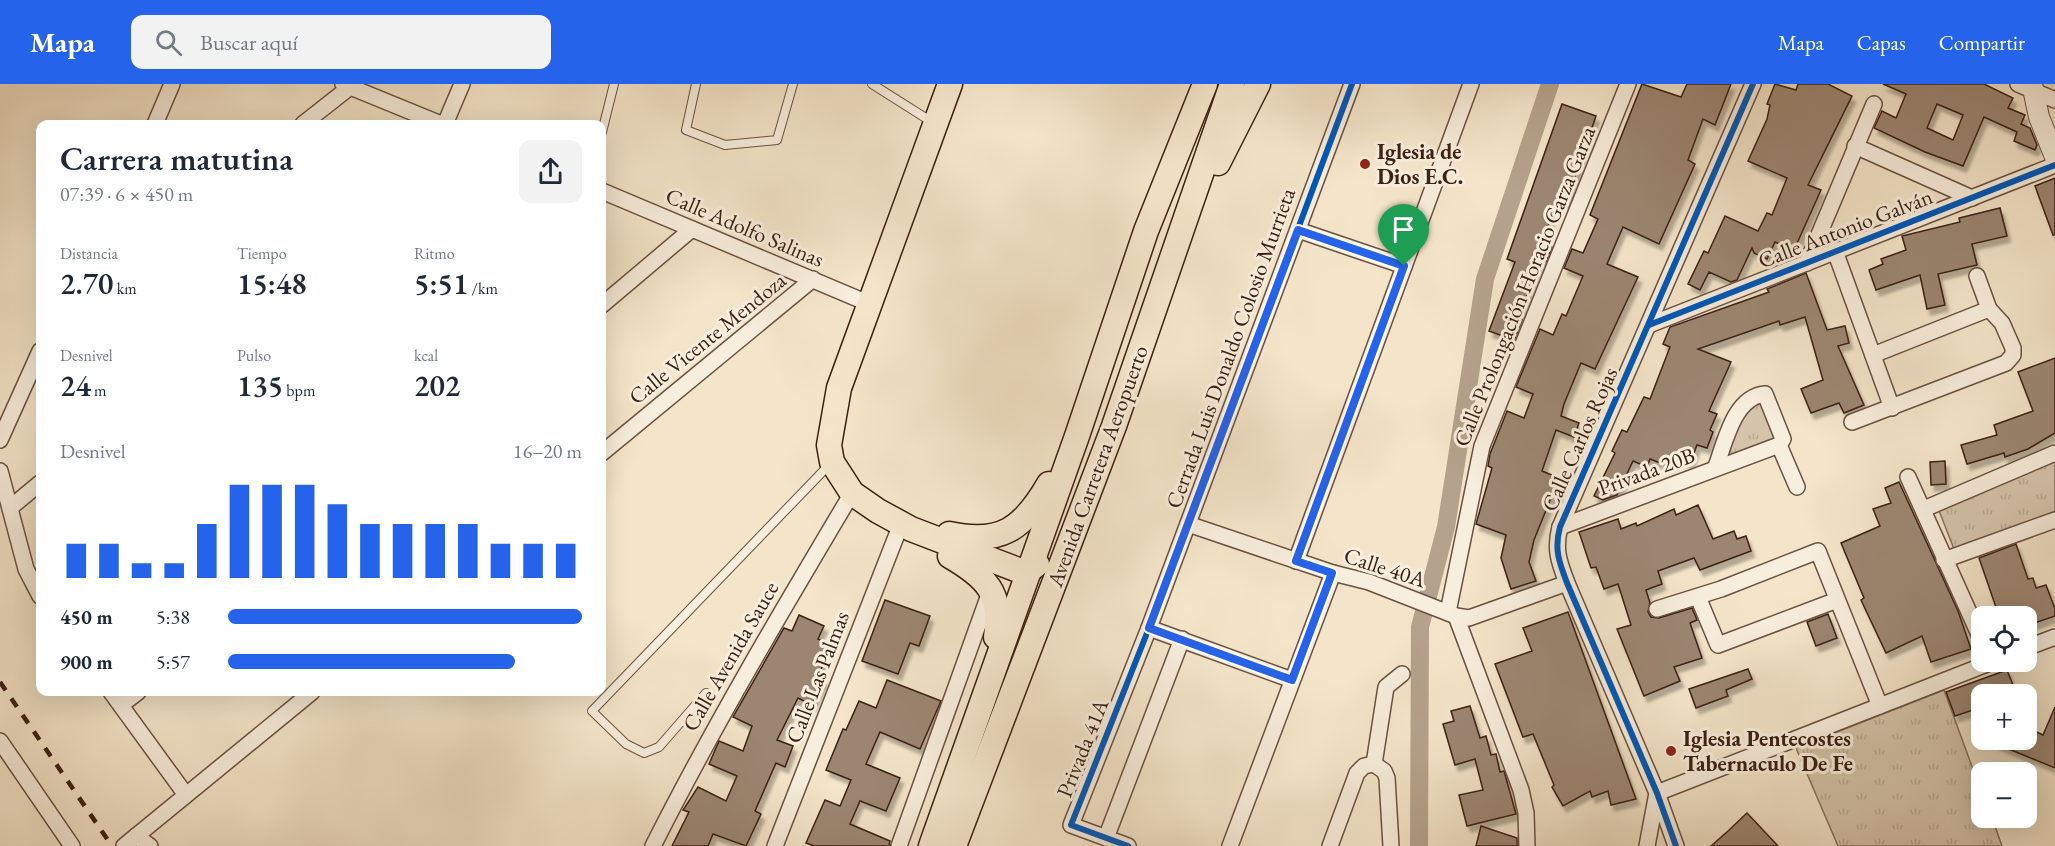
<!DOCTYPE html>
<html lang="es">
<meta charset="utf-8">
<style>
body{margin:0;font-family:"EB Garamond",serif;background:#f2f2f3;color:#1f2937;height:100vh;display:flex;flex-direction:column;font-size:22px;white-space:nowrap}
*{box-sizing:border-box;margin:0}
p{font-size:20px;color:#747a83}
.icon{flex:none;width:33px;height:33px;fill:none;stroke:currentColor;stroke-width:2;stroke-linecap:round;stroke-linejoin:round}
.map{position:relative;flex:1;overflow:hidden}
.side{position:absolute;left:36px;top:36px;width:570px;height:576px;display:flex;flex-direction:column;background:#fff;border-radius:12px;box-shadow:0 6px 24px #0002}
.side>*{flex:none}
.tools{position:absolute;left:1971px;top:522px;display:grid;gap:12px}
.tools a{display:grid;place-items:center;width:66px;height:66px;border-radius:12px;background:#fff;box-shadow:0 6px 24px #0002;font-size:30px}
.pin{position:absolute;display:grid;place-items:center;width:51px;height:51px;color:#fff;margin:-62px -26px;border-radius:50% 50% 50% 0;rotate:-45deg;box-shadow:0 0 6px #0007}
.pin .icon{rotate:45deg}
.round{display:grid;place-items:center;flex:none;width:63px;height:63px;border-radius:12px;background:#f2f2f3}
.headline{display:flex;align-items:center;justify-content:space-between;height:102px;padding:0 24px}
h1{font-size:33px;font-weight:600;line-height:45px}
.metrics{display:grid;grid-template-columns:repeat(3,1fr);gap:9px;height:102px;padding:6px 24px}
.metrics div{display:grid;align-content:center}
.metrics b{font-size:30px;font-weight:600}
.metrics small{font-size:16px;font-weight:400}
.metrics p{font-size:16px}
.chart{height:168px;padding:12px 24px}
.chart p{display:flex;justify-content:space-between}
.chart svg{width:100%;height:108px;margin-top:6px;stroke:#2563eb;stroke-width:6}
ul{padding:0 24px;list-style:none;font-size:20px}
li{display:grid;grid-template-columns:96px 72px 1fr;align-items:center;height:45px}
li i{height:15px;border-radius:8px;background:#2563eb}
header{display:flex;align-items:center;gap:36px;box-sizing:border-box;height:84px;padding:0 30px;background:#2563eb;color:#fff}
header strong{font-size:28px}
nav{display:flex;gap:33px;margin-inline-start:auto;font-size:21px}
.search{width:420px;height:54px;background:#f2f2f3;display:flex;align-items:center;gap:15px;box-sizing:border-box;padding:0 21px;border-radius:12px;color:#747a83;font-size:22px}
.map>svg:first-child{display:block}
</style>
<header>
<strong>Mapa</strong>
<div class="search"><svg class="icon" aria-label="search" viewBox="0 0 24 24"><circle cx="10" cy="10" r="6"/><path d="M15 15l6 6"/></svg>Buscar aquí</div>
<nav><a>Mapa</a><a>Capas</a><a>Compartir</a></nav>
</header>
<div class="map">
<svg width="2055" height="762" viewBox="0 0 2055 762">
<defs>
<pattern id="park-tufts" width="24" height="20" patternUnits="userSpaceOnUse" patternTransform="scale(1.5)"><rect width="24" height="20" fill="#d5c4ab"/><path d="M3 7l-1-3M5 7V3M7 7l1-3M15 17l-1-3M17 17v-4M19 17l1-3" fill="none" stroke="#b8a892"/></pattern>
<filter id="shadow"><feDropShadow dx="3.5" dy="6" stdDeviation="1.5" flood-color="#0004"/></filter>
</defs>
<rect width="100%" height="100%" fill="#f4e5ca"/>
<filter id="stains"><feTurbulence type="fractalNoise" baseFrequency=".00333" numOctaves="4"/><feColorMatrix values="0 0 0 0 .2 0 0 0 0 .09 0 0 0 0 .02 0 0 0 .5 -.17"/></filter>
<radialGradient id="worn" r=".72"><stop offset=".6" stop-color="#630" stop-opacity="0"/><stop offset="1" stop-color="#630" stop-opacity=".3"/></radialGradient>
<g fill="url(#park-tufts)" stroke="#88725f" stroke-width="1.5">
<polygon points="1756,311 1783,355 1715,385"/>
<polygon points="2055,372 2055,443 1959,478 1938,424"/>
<polygon points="1944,606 1981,707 1982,734 1992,734 2002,762 1838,762 1796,664"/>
</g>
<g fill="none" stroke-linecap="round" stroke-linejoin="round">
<polyline stroke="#b5a28c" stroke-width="18" points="1419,762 1420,543 1446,443 1485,195 1550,0"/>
</g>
<g fill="#9c8672" stroke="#3c2013" stroke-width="1.5" fill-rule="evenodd" filter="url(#shadow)">
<polygon points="1642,0 1681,13 1687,0 1731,0 1715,41 1703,35 1688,76 1695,80 1659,160 1623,143 1607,180 1638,193 1595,285 1581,279 1564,320 1561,332 1579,339 1574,353 1556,346 1542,387 1559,394 1534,456 1529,478 1536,497 1511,505 1501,474 1506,451 1476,440 1492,384 1488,382 1490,370 1507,327 1524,334 1533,310 1516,303 1540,245 1553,251 1562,230 1566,232 1583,192 1564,184 1572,165 1583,169 1598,135 1590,131"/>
<polygon points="1775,0 1796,6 1798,0 1828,0 1852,12 1808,101 1821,106 1794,166 1775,158 1767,175 1754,169 1752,164 1737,196 1731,198 1709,188 1700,206 1688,200 1704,167 1708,169 1725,132 1758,147 1767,129 1772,131 1787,94 1748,77 1767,35 1770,21 1767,20"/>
<path d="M 1883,0 L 1984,0 L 2013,14 L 2008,24 L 2025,31 L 2021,40 L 2030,44 L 2037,61 L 2035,66 L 2014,57 L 2017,48 L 1984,33 L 1963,82 L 1925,68 L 1874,44 L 1882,27 L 1896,34 L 1906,10 ZM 1937,20 L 1963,31 L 1953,56 L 1927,44 Z"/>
<polygon points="1562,20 1596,32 1566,119 1558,116 1547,145 1544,159 1552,163 1546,177 1542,175 1536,186 1518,235 1522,236 1514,256 1489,247 1515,178 1507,175"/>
<polygon points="2055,94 2055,151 2053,151 2035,102"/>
<polygon points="2000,124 2007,152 1972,160 1977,181 1938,190 1945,221 1927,225 1920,191 1876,206 1869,186 1883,180 1881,175 1906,166 1902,152 1960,138 1959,134"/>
<polygon points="1806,189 1827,246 1845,242 1849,259 1838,262 1864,321 1844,329 1839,319 1811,329 1801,305 1823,296 1805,233 1780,241 1779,237 1698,265 1731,278 1709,327 1717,330 1710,346 1713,348 1707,364 1697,361 1690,379 1672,372 1668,382 1650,375 1647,383 1633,377 1617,411 1603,416 1594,412 1615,369 1612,367 1622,346 1627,348 1644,313 1650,315 1670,263 1663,260 1670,243 1769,208 1767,205"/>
<polygon points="2055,274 2055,349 2028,365 2005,373 2004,369 1967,380 1961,361 1997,351 1994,341 2033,327 2018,288"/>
<polygon points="1945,377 1946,400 1931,401 1930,378"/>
<polygon points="1899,398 1958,527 1971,565 1931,578 1922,552 1886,569 1861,516 1864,514 1841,459 1880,442 1873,425 1891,419 1885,404"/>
<polygon points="1698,421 1713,455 1734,447 1737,455 1746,452 1751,467 1700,486 1694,474 1658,487 1662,500 1646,506 1650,519 1648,528 1651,533 1659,534 1692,524 1697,536 1690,539 1702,574 1674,583 1680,597 1644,612 1617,545 1631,541 1618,500 1604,505 1596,483 1591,484 1579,448 1618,435 1621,445 1636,439 1637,442 1674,425 1676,431"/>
<polygon points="2016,460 2028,495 2033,494 2036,504 2046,501 2055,525 2055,532 2026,542 2026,532 1999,532 1979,474"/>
<polygon points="885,516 930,532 919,562 910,559 898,590 862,577"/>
<polygon points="1568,528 1636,715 1611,721 1608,707 1592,713 1590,707 1563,722 1552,703 1554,701 1533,650 1523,653 1495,580 1532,567 1523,544"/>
<polygon points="1828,530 1837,554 1816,562 1807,538"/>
<polygon points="799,531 824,542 818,555 832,561 818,592 824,596 812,621 798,614 777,656 793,662 785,683 776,679 755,727 761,730 746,762 713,750 708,762 672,762 689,728 683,726 698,703 726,717 737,692 709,680 719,657 743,667 752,642 733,633 784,544 792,547"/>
<polygon points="1748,585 1752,595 1726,606 1728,612 1696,624 1689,605"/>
<polygon points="2007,586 2015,606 2003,610 1982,610 1982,623 1955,632 1946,608"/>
<polygon points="887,596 941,617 920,665 880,648 866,680 900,694 886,727 860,717 850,740 890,757 889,762 814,762 806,759 825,716 840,722 851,696 826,686 843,645 846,646 859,617 876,624"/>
<polygon points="1470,622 1480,654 1486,652 1491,671 1496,670 1500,688 1504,687 1516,730 1467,742 1459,711 1483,706 1475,675 1455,681 1443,640 1454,637 1451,627"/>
<polygon points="2055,623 2055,684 1987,656 2026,656 2026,643 2043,651"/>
<polygon points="1747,729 1778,762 1711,762 1728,747"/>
<polygon points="1481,742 1517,754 1517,762 1476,762"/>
</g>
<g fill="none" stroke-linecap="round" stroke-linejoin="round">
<g stroke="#6a5141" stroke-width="10">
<g id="service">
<polyline points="696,0 686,46 725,61 777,56 793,0"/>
<polyline points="872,0 932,38"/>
<polyline points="602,48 614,0"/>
<polyline points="706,609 659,663 644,669 626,660 592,627 829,381"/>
</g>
</g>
<g stroke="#6a5141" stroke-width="18">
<g id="minor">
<polyline points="343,0 441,40"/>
<polyline points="2018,0 2055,16"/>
<polyline points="155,40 172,0"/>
<polyline points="303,40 350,3"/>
<polyline points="445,40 462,0"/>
<polyline points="1855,62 1972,114"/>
<polyline points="602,107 870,220"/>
<polyline points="1298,146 1404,182"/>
<polyline points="1835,167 1892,324"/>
<polyline points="1807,179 1874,20"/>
<polyline points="602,221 692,145"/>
<polyline points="1649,241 2055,81"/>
<polyline points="1873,271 1989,225"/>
<polyline points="1852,338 2006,279 2013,271 2013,264 2002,239 1989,225 1977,192"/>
<polyline points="0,356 40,267"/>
<polyline points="1779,361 1797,403"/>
<polyline points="602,369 813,195"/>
<polyline points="0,387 26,485 40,512"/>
<polyline points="1908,393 1982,557"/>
<polyline points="10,424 40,399"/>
<polyline points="1924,425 2055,369"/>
<polyline points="1188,440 1333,489 1369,498 1456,532 1469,534 1567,499"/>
<path d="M 1560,443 L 1779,361 L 1783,355 L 1765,310 C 1733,313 1725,360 1715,385"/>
<polyline points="1944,476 2055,436"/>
<polyline points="1296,477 1471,0"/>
<polyline points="1698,513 1718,561 1837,516"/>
<polyline points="1657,525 1721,505 1818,467 1880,622"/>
<polyline points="1448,528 1482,362 1628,0"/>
<polyline points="1456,532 1521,706 1526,729 1527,762"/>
<polyline points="1149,544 1292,596"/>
<polyline points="2026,564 2055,553"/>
<polyline points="111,608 186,711"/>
<polyline points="121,621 138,608"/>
<polyline points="0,657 72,762"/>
<polyline points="1374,680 1386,603 1402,590"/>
<polyline points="1374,680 1384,687 1387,694 1391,762"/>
<polyline points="1657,709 1992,578"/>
<polyline points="136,752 150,762"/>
<polyline points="1106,754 1182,555"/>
<polyline points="124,762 312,608"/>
<path d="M 653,762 C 714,641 783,525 852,409"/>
<polyline points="775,762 901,440"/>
<polyline points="899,762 991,505"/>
<polyline points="1128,762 1071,741 1149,544 1352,0"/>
<polyline points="1230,762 1333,489"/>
<polyline points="1330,762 1357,689 1364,682 1374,680"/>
<polyline points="1647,762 1657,709"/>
<path d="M 1676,762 L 1657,709 L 1567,499 C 1559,478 1554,465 1560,443 L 1753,0"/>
</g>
</g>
<g stroke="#6a5141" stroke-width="22">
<polyline id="tertiary" points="2032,0 2039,33 2055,73"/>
</g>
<g stroke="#3c2013" stroke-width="27">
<g id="primary">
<polyline points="950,0 839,304 829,361 832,378 852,409 878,427 911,445 1026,489 1037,480"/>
<polyline points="1218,79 1258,0"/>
<path d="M 949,450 C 1001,461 1023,445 1049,400"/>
<path d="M 950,472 C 986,493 1003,509 996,553"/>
<polyline points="931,762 1077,352 1146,147 1205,0"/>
<polyline points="954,762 1114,342 1232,0"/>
</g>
</g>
<use href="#service" stroke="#f8eedd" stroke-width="8"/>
<use href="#minor" stroke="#f8eedd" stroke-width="15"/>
<use href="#tertiary" stroke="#f8eedd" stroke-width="20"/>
<use href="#primary" stroke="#f4e5ca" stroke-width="24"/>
<polyline stroke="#3c2013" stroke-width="4.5" stroke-dasharray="10 10" stroke-linecap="butt" points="0,598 112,762"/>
<g stroke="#f8eedd" stroke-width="10">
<g id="cycleway">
<polyline points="1649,241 2055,81"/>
<polyline points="1128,762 1071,741 1149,544 1352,0"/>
<path d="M 1676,762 L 1657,709 L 1567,499 C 1559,478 1554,465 1560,443 L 1753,0"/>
</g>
</g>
<use href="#cycleway" stroke="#0057b8" stroke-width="6"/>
</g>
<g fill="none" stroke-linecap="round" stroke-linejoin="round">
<g stroke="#fff" stroke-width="12">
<polygon id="route" points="1298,146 1404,182 1296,477 1332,489 1292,596 1149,544"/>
</g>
<use href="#route" stroke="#2563eb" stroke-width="8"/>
</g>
<g fill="#8f2418" stroke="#f8eedd" stroke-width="2">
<circle cx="1365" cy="80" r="6"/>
<circle cx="1671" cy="667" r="6"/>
</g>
<g text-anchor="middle" stroke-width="6" stroke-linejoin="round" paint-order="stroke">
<g font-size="22" font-weight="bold" fill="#3c2013" stroke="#f8eedd" text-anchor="start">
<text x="1377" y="75">Iglesia de<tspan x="1377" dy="25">Dios E.C.</tspan></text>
<text x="1683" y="662">Iglesia Pentecostes<tspan x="1683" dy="25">Tabernaculo De Fe</tspan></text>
</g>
<g font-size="22" fill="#3c2013" stroke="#f8eedd">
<text transform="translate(745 143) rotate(23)" y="8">Calle Adolfo Salinas</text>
<text transform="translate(1845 144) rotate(-21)" y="8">Calle Antonio Galván</text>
<text transform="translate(1524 202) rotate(-68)" y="8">Calle Prolongación Horacio Garza Garza</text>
<text transform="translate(707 254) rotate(-39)" y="8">Calle Vicente Mendoza</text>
<text transform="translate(1230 264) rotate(-70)" y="8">Cerrada Luis Donaldo Colosio Murrieta</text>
<text transform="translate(1579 355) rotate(-66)" y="8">Calle Carlos Rojas</text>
<text transform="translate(1097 382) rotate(-70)" y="8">Avenida Carretera Aeropuerto</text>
<text transform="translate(1646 387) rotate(-20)" y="8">Privada 20B</text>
<text transform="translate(1385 483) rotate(18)" y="8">Calle 40A</text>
<text transform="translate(730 572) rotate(-60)" y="8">Calle Avenida Sauce</text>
<text transform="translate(817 593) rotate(-69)" y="8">Calle Las Palmas</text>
<text transform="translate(1082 664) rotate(-68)" y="8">Privada 41A</text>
</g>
</g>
<rect width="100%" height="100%" filter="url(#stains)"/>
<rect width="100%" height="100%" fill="url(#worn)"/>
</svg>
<div class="tools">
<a><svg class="icon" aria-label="locate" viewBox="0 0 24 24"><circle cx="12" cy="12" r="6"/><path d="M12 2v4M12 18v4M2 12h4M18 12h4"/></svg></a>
<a>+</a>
<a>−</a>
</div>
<div class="pin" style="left:1404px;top:182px;background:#1e9e55"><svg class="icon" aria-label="arrive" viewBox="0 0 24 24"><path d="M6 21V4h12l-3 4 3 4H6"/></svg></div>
<section class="side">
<div class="headline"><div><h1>Carrera matutina</h1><p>07:39 · 6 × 450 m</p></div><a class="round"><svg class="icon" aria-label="share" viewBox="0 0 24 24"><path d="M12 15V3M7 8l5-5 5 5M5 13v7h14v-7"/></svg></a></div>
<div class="metrics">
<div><p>Distancia</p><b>2.70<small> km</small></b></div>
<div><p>Tiempo</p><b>15:48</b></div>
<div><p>Ritmo</p><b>5:51<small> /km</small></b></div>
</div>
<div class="metrics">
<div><p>Desnivel</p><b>24<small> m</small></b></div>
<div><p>Pulso</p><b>135<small> bpm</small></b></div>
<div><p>kcal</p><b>202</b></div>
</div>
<div class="chart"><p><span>Desnivel</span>16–20 m</p>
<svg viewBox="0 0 160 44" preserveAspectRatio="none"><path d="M5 44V30M15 44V30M25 44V38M35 44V38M45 44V22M55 44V6M65 44V6M75 44V6M85 44V14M95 44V22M105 44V22M115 44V22M125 44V22M135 44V30M145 44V30M155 44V30"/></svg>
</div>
<ul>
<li><b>450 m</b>5:38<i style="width:100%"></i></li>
<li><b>900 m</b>5:57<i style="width:81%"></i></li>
</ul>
</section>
</div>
